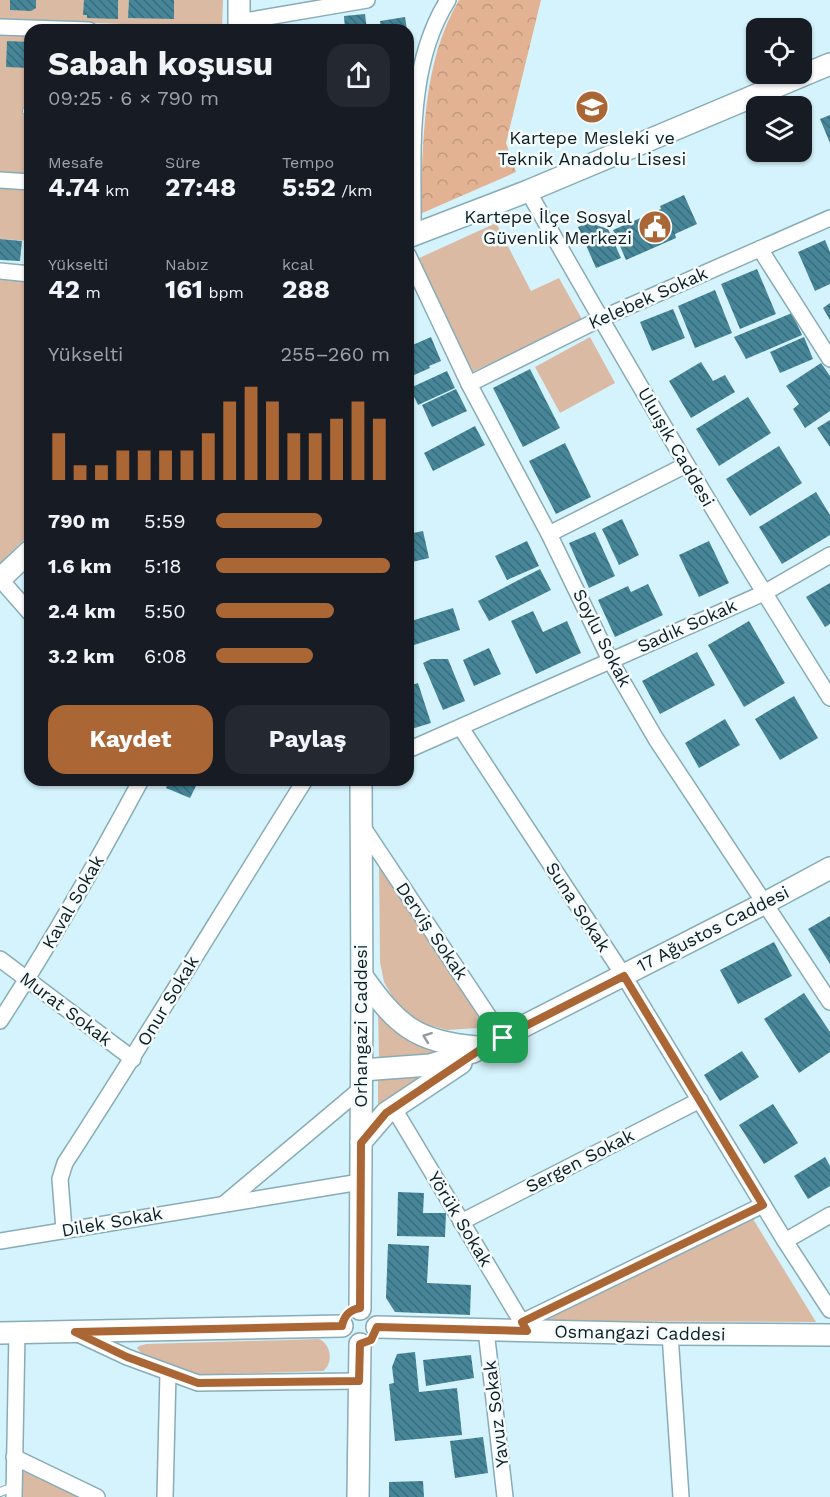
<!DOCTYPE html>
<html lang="tr">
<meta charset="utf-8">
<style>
body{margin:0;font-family:"Work Sans",sans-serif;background:#242831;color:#f1f3f6;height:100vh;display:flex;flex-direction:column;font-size:22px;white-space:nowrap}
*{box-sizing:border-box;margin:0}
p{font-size:20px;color:#9ea1a6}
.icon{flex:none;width:33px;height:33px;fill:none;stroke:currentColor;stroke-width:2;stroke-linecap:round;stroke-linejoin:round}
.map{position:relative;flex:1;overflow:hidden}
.sheet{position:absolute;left:24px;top:24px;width:390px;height:762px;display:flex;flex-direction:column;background:#171b24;border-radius:18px;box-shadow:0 2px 4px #0004}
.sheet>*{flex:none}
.fabs{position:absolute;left:746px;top:18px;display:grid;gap:12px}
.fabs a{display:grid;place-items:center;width:66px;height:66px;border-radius:12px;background:#171b24;box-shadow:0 2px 4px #0004;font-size:30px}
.pin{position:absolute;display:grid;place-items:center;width:51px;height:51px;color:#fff;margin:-26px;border-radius:12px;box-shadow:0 3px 9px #0006}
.round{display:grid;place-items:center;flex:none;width:63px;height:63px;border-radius:18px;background:#242831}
.headline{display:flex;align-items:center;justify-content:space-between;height:102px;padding:0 24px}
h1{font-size:33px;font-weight:700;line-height:45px}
.stats{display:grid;grid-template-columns:repeat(3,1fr);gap:9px;height:102px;padding:6px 24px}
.stats div{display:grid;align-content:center}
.stats b{font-size:26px;font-weight:700}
.stats small{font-size:16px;font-weight:400}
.stats p{font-size:16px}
.chart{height:168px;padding:12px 24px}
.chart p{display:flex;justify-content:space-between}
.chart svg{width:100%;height:108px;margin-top:6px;stroke:#aa6735;stroke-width:6}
.cta{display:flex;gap:12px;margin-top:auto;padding:12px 24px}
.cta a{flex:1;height:69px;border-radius:18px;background:#aa6735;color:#fff;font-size:24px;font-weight:700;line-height:69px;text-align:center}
.cta a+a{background:#242831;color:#f1f3f6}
ul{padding:0 24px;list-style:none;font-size:20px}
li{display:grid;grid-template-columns:96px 72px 1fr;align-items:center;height:45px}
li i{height:15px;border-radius:8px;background:#aa6735}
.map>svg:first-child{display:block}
</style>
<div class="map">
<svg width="830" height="1497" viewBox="0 0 830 1497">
<defs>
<pattern id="forest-crowns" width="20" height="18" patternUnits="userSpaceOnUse" patternTransform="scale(1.5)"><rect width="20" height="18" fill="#e2b292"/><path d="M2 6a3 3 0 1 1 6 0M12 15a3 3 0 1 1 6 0" fill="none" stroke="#c1997e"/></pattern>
<pattern id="building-back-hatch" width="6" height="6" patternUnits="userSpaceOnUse" patternTransform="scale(1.5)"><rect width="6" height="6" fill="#478698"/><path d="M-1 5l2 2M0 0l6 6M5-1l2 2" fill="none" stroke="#3a6d7c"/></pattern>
</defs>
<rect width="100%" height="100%" fill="#d5f3fc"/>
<g fill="#dbbaa4">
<polygon points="0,0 223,0 222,28 0,19"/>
<polygon points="0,35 30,36 30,106 25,106 22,111 24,116 30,116 30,175 0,173"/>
<polygon points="0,188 30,190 30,241 0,239"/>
<polygon points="496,223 531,291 559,278 583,321 472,372 417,259"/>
<polygon points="0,277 30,280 30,534 0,563"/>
<polygon points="590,337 615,383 560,413 535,367"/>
<polygon points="379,862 479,1018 482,1024 478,1028 447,1030 424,1024 413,1017 396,1003 384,982 380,962"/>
<path d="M 378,1011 C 395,1035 415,1045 443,1050 C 425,1058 398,1060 379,1057 Z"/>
<polygon points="432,1075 396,1094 378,1107 378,1078"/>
<polygon points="753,1219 816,1322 542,1321"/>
<path d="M 319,1339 C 331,1344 334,1363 323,1371 L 195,1375 L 144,1356 L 137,1348 L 139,1346 L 146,1344 Z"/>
<polygon points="20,1470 82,1497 20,1497"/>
</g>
<path fill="url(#forest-crowns)" d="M 459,0 L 541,0 L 506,143 L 516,172 L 420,214 C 424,141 421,65 459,0 Z"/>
<g fill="url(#building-back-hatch)">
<polygon points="10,0 36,0 36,8 31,11 10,10"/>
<polygon points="84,0 118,0 118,19 87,18 87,15 83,15"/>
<polygon points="129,0 174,0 174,19 128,18"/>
<polygon points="365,14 367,30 345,30 344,16"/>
<polygon points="405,17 407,30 381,30 380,21"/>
<polygon points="330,24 331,30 302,30 302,29"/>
<polygon points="7,41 30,42 30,68 6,67"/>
<polygon points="830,115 830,143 820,119"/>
<polygon points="684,195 697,224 675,234 676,238 626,260 613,230 661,209 660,206"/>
<polygon points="594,220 596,225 608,229 621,258 596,268 578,227"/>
<polygon points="0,239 22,241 20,261 0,260"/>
<polygon points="825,240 830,252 830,284 815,291 798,252"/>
<polygon points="757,269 776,314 740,329 721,284"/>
<polygon points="715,290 732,333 695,348 678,306"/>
<polygon points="830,303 830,320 823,308"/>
<polygon points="673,309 685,338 652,351 640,322"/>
<polygon points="792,313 802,335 746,359 734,337"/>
<polygon points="431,337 441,361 429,366 430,368 412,376 411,373 408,375 408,347"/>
<polygon points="804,337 813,359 780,373 770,352"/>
<polygon points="701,362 713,381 725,375 735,392 691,418 669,381"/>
<polygon points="821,363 830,376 830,411 805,428 793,409 799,404 786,386"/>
<polygon points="530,369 560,428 523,447 493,388"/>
<polygon points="447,371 455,388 418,405 410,388"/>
<polygon points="456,389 467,411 432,427 422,405"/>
<polygon points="748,397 771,433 719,466 696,429"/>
<polygon points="830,420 830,447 817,428"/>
<polygon points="475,426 485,445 433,471 424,453"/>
<polygon points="565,443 591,497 556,514 529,461"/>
<polygon points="779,446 802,483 750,516 726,479"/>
<polygon points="816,492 830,515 830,535 782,564 759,527"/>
<polygon points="622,519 639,555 619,565 602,529"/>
<polygon points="423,531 429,558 408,563 408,534"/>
<polygon points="595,532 615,576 589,588 569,543"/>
<polygon points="527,541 539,566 507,580 495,556"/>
<polygon points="709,541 729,583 699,597 679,555"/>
<polygon points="540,569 551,590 489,621 478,601"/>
<polygon points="830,583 830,624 825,627 806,597"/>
<polygon points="648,584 663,615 615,637 598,600 628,586 631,592"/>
<polygon points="453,608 460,630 408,647 408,622"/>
<polygon points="533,611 543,632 567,621 581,653 536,674 511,621"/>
<polygon points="749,621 785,683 744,707 708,645"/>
<polygon points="489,648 501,674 474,686 463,660"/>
<polygon points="697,652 715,685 660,714 642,681"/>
<polygon points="431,659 448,659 465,701 443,710 423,663"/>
<polygon points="418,683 431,723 408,730 408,686"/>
<polygon points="794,696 818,738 780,760 755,719"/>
<polygon points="725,719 740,745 699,768 685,743"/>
<polygon points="170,780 199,780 190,798 166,788"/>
<polygon points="830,916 830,964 808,929"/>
<polygon points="774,942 792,976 738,1004 720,970"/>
<polygon points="804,993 830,1032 830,1052 799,1073 764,1019"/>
<polygon points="742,1051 759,1077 720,1101 704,1075"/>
<polygon points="773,1104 798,1143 764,1164 739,1125"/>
<polygon points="825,1157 830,1166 830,1186 808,1199 794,1176"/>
<polygon points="398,1192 424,1193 423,1213 446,1213 445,1237 397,1236"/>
<polygon points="388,1244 429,1246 427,1283 471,1285 470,1315 395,1312 386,1298"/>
<polygon points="415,1352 419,1392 457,1388 462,1435 395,1441 389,1384 394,1383 392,1367 397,1354"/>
<polygon points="471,1355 474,1378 426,1386 423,1360"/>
<polygon points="483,1437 488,1473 455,1478 450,1441"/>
<polygon points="423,1481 424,1497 389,1497 389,1482"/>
</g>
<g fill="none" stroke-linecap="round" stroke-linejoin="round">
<g stroke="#88acb6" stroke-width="10">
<g id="lane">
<polyline points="27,111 30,111"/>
<polyline points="0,1492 14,1487"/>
</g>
</g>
<g stroke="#88acb6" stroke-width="18">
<g id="street">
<polyline points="239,22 367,0"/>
<polyline points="0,27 89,30"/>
<polyline points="0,180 30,182"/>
<path d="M 528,191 C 625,363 725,532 830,698"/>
<path d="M 413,235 C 414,158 405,68 448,0"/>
<polyline points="760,249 830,359"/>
<polyline points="408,255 469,384 549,534 610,660 656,739 830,1002"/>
<polyline points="0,271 30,274"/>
<polyline points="469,384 600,319 830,218"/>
<polyline points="549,534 686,465"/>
<polyline points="0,579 30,613"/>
<polyline points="461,728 624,976 785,1241 830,1310"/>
<polyline points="408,750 764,593 830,555"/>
<polyline points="362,826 503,1038"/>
<polyline points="0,959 133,1059"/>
<path d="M 0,1021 C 51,943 97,862 141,780"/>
<polyline points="393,1107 527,1331"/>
<polyline points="224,1204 362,1088"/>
<polyline points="461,1222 700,1100"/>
<path d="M 64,1230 L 60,1179 L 65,1163 C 147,1037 225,907 305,780"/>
<polyline points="0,1241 360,1182"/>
<polyline points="785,1241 830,1215"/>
<polyline points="522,1322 763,1205"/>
<polyline points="486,1330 505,1497"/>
<polyline points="78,1334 127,1357 198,1383 359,1381"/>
<polyline points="670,1334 681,1497"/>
<polyline points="14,1457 97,1497"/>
<polyline points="14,1497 17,1332"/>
<polyline points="165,1497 168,1373"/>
</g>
</g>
<g stroke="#88acb6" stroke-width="24">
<g id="secondary">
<polyline points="239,30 239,0"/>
<polyline points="408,237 528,191 830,64"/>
<polyline points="0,579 30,551"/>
<path d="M 362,976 C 397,1025 415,1042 477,1047"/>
<polyline points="362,1070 430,1065 473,1052 765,903 830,868"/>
<polyline points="361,1142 386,1113 461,1063"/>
<polyline points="360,1309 362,998 361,780"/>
<polyline points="377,1327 670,1334 830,1335"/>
<polyline points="0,1333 342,1326"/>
<polyline points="358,1497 360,1344"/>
</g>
</g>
<use href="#lane" stroke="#fff" stroke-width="8"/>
<use href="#street" stroke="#fff" stroke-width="15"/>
<use href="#secondary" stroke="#fff" stroke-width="21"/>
</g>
<defs><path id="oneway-chevron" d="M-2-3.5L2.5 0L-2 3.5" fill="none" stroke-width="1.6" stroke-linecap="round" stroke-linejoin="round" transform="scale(1.5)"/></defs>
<use stroke="#93999b" href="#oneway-chevron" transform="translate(427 1037) rotate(-159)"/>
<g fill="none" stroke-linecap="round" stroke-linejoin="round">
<g stroke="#fff" stroke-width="12">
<path id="route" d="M 624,976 L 763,1205 L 522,1322 L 527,1331 L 377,1327 L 371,1340 L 360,1344 L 359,1381 L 198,1383 L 127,1357 L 75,1332 L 342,1326 C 344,1316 349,1310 360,1308 L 361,1143 L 386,1113 L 484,1047 Z"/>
</g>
<use href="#route" stroke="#aa6735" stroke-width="8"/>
</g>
<defs>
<g id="school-disc" transform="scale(1.725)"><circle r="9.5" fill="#aa6735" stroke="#f4fcfe"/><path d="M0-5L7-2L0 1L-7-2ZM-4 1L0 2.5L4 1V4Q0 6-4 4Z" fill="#fff"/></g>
<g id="civic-disc" transform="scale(1.725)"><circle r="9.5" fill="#aa6735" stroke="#f4fcfe"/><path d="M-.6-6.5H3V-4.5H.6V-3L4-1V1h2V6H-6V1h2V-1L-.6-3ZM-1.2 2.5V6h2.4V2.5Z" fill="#fff"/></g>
</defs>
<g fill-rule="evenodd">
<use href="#school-disc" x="592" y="107"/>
<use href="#civic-disc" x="655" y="227"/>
</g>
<g text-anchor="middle" stroke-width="5" stroke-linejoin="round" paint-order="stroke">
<g font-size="18" fill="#0f1d21" stroke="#f4fcfe">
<text x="592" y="144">Kartepe Mesleki ve<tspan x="592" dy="21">Teknik Anadolu Lisesi</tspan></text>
<text x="632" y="223" text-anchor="end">Kartepe İlçe Sosyal<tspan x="632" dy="21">Güvenlik Merkezi</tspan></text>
</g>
<g font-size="18" fill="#0f1d21" stroke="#f4fcfe">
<text transform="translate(648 298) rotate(-24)" y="6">Kelebek Sokak</text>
<text transform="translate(676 447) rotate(60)" y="6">Uluışık Caddesi</text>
<text transform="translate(687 626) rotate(-24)" y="6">Sadık Sokak</text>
<text transform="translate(602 638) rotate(63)" y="6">Soylu Sokak</text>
<text transform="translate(73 902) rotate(-60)" y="6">Kaval Sokak</text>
<text transform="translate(578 907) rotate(57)" y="6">Suna Sokak</text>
<text transform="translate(713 929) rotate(-27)" y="6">17 Ağustos Caddesi</text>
<text transform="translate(432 931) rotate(56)" y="6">Derviş Sokak</text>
<text transform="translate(168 1001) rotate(-59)" y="6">Onur Sokak</text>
<text transform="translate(66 1009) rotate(37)" y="6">Murat Sokak</text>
<text transform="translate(361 1026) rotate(-90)" y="6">Orhangazi Caddesi</text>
<text transform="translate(580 1161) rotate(-27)" y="6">Sergen Sokak</text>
<text transform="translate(460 1219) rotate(59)" y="6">Yörük Sokak</text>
<text transform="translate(112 1222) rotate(-10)" y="6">Dilek Sokak</text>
<text transform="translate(640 1333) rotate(1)" y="6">Osmangazi Caddesi</text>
<text transform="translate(496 1414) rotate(-97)" y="6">Yavuz Sokak</text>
</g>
</g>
</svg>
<div class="fabs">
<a><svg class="icon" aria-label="locate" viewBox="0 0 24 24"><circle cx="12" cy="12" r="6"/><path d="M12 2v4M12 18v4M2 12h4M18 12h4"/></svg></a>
<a><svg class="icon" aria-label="layers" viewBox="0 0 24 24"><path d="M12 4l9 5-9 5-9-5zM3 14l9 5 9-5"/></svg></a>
</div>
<div class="pin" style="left:503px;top:1038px;background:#1e9e55"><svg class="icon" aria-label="arrive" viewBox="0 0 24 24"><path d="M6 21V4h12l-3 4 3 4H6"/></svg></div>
<section class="sheet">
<div class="headline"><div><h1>Sabah koşusu</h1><p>09:25 · 6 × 790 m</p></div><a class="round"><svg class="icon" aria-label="share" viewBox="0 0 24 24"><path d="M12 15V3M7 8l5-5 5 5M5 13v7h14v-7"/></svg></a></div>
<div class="stats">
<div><p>Mesafe</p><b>4.74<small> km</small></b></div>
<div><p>Süre</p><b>27:48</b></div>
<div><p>Tempo</p><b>5:52<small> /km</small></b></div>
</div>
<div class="stats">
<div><p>Yükselti</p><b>42<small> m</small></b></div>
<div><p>Nabız</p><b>161<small> bpm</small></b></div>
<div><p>kcal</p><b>288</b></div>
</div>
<div class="chart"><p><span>Yükselti</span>255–260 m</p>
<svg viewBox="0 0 160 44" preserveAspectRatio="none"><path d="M5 44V25M15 44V38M25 44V38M35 44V32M45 44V32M55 44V32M65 44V32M75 44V25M85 44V12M95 44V6M105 44V12M115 44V25M125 44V25M135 44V19M145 44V12M155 44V19"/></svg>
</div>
<ul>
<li><b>790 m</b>5:59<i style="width:61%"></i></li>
<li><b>1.6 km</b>5:18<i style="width:100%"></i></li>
<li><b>2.4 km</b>5:50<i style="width:68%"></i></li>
<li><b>3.2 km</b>6:08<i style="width:56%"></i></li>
</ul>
<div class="cta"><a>Kaydet</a><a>Paylaş</a></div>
</section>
</div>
